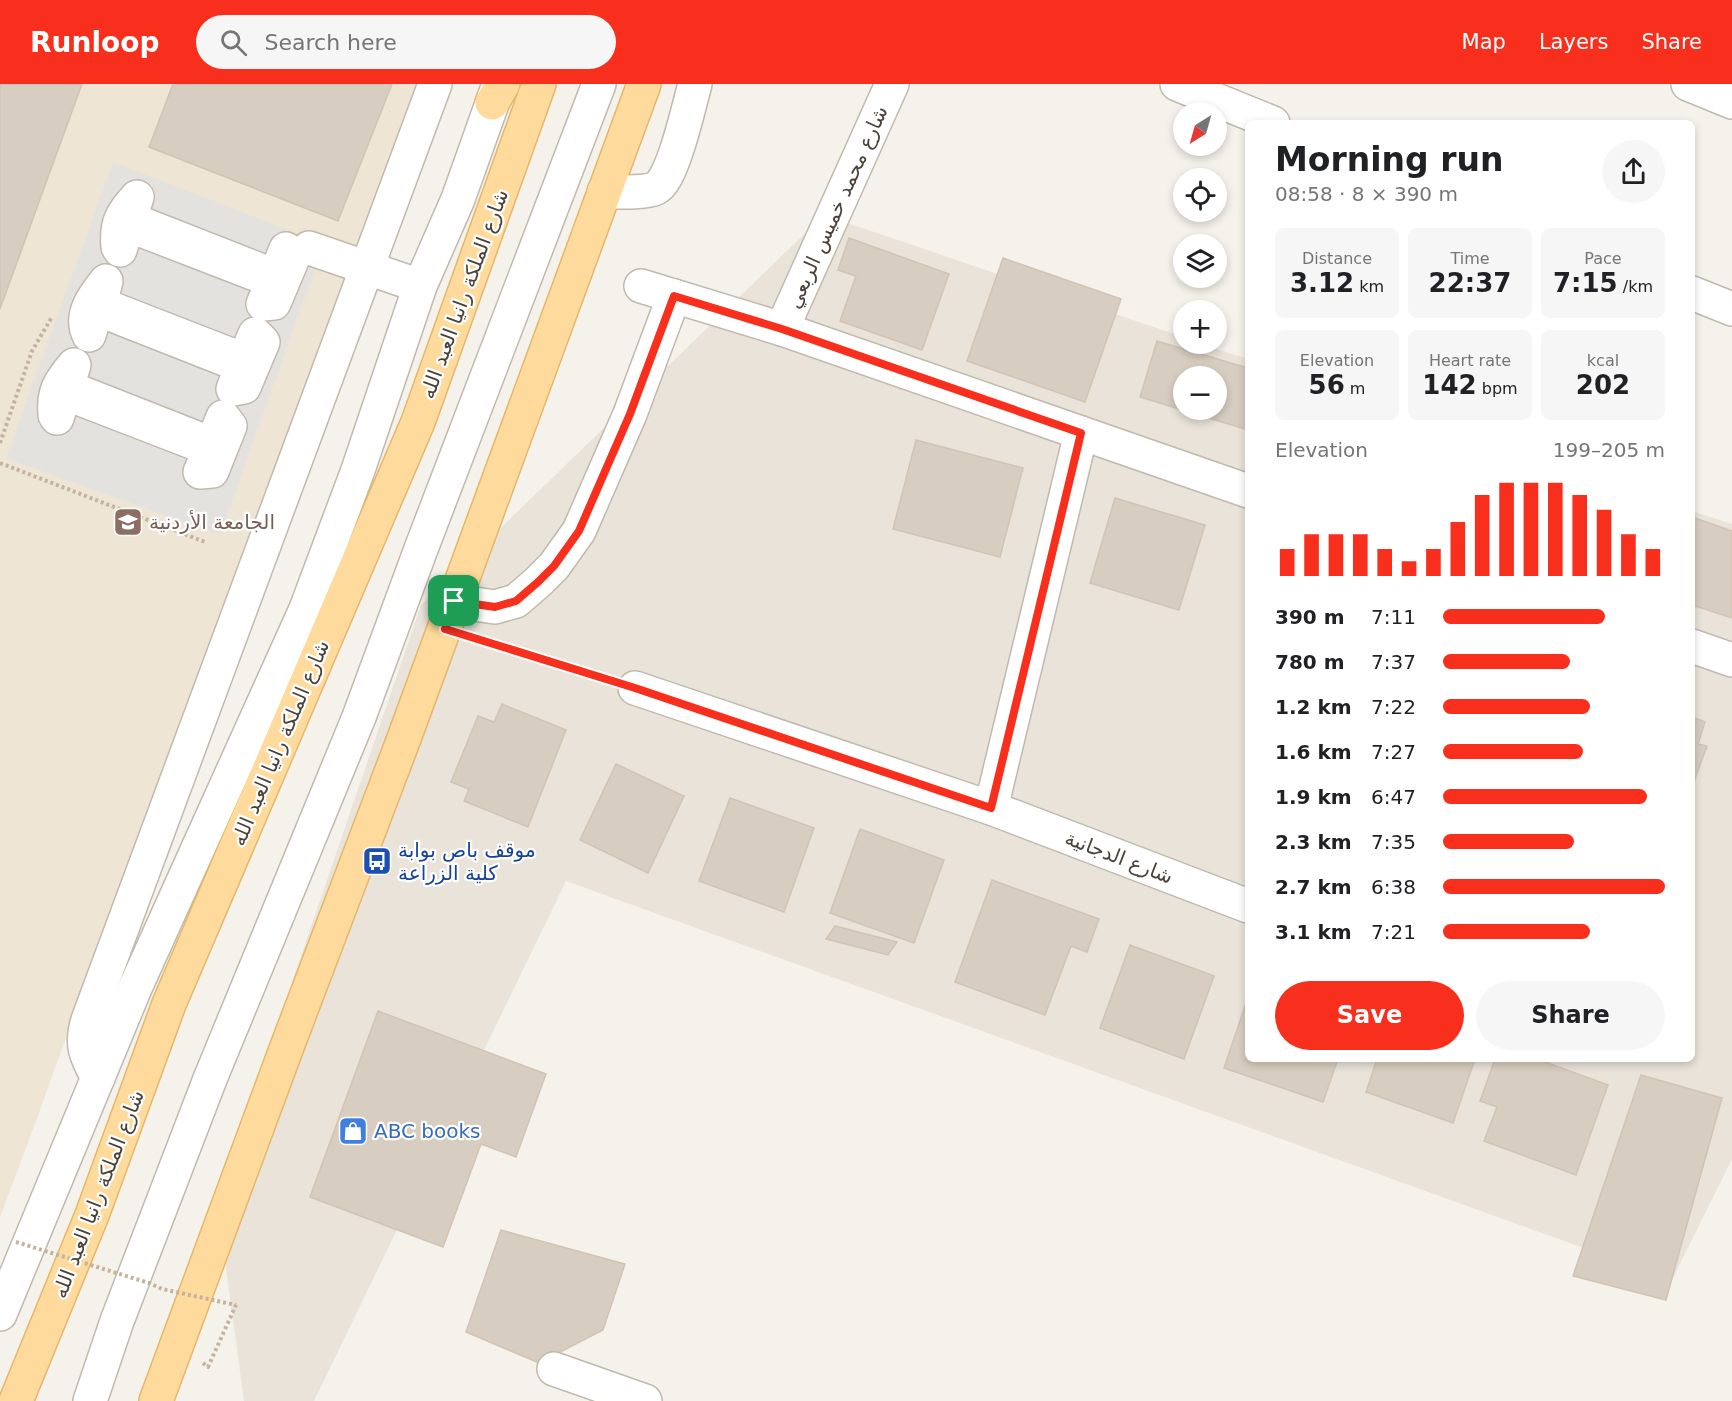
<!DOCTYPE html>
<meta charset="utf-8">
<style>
body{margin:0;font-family:"DejaVu Sans",Cairo,sans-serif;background:#f6f6f6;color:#202124;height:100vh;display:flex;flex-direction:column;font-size:22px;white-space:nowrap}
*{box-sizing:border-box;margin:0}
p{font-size:20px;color:#757577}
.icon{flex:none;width:33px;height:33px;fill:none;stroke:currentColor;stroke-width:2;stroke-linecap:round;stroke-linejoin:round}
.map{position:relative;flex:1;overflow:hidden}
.panel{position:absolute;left:1245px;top:36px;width:450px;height:942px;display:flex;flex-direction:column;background:#fff;border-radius:9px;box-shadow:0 3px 9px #0003}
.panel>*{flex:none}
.needle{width:39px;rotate:217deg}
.controls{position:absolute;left:1173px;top:18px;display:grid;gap:12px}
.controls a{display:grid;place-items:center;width:54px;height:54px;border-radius:50%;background:#fff;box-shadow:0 3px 9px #0003;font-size:30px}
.pin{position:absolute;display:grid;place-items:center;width:51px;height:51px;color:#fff;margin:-26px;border-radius:12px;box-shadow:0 3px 9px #0006}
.round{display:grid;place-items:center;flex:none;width:63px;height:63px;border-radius:32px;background:#f6f6f6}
.summary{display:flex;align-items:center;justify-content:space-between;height:102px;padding:0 30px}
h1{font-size:33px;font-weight:800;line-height:45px}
.metrics{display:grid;grid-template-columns:repeat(3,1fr);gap:9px;height:102px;padding:6px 30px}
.metrics div{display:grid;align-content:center;border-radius:9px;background:#f6f6f6;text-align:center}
.metrics b{font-size:26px;font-weight:800}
.metrics small{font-size:16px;font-weight:400}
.metrics p{font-size:16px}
.chart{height:168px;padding:12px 30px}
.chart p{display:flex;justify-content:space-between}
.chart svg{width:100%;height:108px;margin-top:6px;stroke:#f92f1e;stroke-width:6}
.action{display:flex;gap:12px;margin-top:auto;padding:12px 30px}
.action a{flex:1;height:69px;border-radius:36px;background:#f92f1e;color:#fff;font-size:24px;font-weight:800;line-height:69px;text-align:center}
.action a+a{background:#f6f6f6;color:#202124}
ul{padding:0 30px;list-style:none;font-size:20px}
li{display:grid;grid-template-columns:96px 72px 1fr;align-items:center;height:45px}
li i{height:15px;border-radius:8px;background:#f92f1e}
header{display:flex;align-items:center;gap:36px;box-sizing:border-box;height:84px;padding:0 30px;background:#f92f1e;color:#fff}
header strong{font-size:28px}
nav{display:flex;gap:33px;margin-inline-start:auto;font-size:21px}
.search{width:420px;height:54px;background:#f6f6f6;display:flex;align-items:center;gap:15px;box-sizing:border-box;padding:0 21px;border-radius:33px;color:#757577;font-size:22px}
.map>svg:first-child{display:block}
</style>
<header>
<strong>Runloop</strong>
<div class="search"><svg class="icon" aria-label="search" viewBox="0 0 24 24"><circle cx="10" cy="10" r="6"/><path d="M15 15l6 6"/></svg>Search here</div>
<nav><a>Map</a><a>Layers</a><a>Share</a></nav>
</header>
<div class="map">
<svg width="1732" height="1317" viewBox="0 0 1732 1317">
<rect width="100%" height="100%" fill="#f5f2eb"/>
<path fill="#e9e3d9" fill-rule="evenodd" d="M 824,131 L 1183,253 L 1184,260 L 1201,260 L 1248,275 L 1248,975 L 1692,975 L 1692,427 L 1732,440 L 1732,1075 L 1672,1196 L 566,797 L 314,1317 L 244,1317 L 217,1118 L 421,521 ZM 1184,292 L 1216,292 L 1216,326 L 1184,326 Z"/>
<polygon fill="#eee5d5" points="0,0 427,0 182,631 36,1037 0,1133"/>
<polygon fill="#e4e2df" points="113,78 324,160 220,451 6,374"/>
<g fill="#d7cdc0" stroke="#d2c4b3" stroke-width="1.5" fill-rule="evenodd">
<polygon points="0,0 82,0 0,225"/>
<polygon points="173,0 392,0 338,137 149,63"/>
<polygon points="849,154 949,190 922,266 840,237 856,192 838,186"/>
<polygon points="1003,174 1121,215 1085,318 967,277"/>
<path d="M 1157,257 L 1248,284 L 1248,346 L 1140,313 ZM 1184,292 L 1216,292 L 1216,326 L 1184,326 Z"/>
<polygon points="916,356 1023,384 1000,473 893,445"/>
<polygon points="1115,414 1205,441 1179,526 1090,499"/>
<polygon points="1692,433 1732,447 1732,534 1692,521"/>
<polygon points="502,620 566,646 528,743 464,717 469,705 451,698 478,632 494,638"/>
<polygon points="1692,633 1705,638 1698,660 1707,662 1692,703"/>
<polygon points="616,680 684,712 648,789 580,756"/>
<polygon points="730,714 814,744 784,828 699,797"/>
<polygon points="860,745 944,776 914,859 830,829"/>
<polygon points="992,796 1099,835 1087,868 1071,862 1045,931 955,898"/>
<polygon points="835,842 897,858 888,871 826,855"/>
<polygon points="1130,861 1214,892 1184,975 1100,944"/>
<polygon points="1248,913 1248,975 1338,975 1323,1018 1224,984"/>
<polygon points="378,927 546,990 516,1073 481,1060 443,1163 310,1113"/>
<polygon points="1377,975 1475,975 1453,1039 1366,1008"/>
<polygon points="1495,975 1537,975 1608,1001 1576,1091 1484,1057 1497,1023 1480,1017"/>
<polygon points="1641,991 1722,1014 1666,1216 1573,1192"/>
<polygon points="501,1146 625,1180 603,1246 539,1279 466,1248"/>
</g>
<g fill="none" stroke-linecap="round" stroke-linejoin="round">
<g stroke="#c1b9ad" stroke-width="36">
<g id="minor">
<polyline points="1177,0 1273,39"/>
<polyline points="1688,0 1732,18"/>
<path d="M 604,108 C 616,108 647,109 656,104 C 673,96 689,21 695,0"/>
<path d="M 137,113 L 130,135 L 275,192 L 286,165 L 293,174 L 274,219 L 263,220 L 273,197 L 128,141 L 120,166 L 118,163 C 116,140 121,130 137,113 Z"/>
<polyline points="309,164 420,202"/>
<path d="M 106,197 L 100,220 L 244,276 L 255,250 L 263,258 L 244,303 L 233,305 L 242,282 L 97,225 L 89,251 C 79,231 94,212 106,197 Z"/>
<polyline points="641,202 782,245 1248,407"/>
<polyline points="1692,209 1732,225"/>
<polyline points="782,245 892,0"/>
<path d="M 74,281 L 67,303 L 212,360 L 223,333 L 230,342 L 212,387 L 200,388 L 210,365 L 65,309 L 57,334 L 55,331 C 53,308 59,299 74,281 Z"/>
<polyline points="454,517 495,523 516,517 538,498 554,482 579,447 630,330 674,212"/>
<polyline points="1692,562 1732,576"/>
<polyline points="635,604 991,724 1248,822"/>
<polyline points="991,724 1081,349"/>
<path d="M 98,994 C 86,972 80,961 88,936 L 435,0"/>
<polyline points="0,1230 135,904 306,525 358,386 420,202 458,115 499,0"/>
<polyline points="554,1285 645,1317"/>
<polyline points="90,1317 117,1237 210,995 359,633 421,465 599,0"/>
</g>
</g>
<g stroke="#e4b76a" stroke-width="36">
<g id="major">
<polyline points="492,19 503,0"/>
<polyline points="16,1317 92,1131 169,920 418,338 539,0"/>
<polyline points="156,1317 285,968 403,657 644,0"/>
</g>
</g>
<g stroke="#c3b39f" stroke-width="4" stroke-dasharray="3 3" stroke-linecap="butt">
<polyline points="0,359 32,267 52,233"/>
<polyline points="0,379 205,458"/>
<polyline points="483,556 604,594"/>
<polyline points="203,1279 208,1283 236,1221"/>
</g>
<use href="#minor" stroke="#fff" stroke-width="33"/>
<use href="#major" stroke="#fedb9c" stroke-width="33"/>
<polyline stroke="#c3b39f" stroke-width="4" stroke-dasharray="3 3" stroke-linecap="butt" points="16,1158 149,1199 162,1205 236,1221"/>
</g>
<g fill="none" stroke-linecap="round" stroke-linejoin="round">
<g stroke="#fff" stroke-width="12">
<polygon id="route" points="674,212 782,245 1081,349 991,724 635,604 445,545 454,517 495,523 516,517 538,498 554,482 579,447 630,330"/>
</g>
<use href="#route" stroke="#f92f1e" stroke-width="8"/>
</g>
<defs>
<g id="university-square" transform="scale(1.5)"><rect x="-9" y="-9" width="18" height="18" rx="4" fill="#8d6e63" stroke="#fff"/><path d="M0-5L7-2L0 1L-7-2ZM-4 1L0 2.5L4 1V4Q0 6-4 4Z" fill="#fff"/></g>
<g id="bus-square" transform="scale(1.5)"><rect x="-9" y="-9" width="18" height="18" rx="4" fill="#1a4fb4" stroke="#fff"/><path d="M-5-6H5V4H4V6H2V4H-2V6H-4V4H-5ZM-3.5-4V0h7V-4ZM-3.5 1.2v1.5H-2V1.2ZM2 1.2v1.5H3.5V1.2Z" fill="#fff"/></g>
<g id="shop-square" transform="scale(1.5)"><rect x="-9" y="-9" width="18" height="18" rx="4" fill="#3f7fe0" stroke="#fff"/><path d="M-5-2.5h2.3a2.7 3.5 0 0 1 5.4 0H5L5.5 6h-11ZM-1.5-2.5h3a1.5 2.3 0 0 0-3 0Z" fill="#fff"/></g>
</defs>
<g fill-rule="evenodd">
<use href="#university-square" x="128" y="438"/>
<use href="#bus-square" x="377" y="777"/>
<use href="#shop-square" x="353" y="1047"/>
</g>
<g text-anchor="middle" stroke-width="4.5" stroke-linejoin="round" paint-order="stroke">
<g font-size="20" fill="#4a4239" stroke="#fff">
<text transform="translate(837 123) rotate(-66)" y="7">شارع محمد خميس الربعي</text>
<text transform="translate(464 210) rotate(-70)" y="7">شارع الملكة رانيا العبد الله</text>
<text transform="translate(280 659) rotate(-67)" y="7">شارع الملكة رانيا العبد الله</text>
<text transform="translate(1119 773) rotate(21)" y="7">شارع الدجانية</text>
<text transform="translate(98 1110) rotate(-69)" y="7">شارع الملكة رانيا العبد الله</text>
</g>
<g font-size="20" fill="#785e54" stroke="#fff" text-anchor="start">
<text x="149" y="445">الجامعة الأردنية</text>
</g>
<g font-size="20" fill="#164399" stroke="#fff" text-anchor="start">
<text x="398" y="773">موقف باص بوابة<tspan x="398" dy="23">كلية الزراعة</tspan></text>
</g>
<g font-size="20" fill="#366cbe" stroke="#fff" text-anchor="start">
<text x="374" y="1054">ABC books</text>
</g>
</g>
</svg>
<div class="controls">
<a><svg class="needle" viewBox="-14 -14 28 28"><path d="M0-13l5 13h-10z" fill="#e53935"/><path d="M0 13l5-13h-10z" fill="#757577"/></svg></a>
<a><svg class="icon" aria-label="locate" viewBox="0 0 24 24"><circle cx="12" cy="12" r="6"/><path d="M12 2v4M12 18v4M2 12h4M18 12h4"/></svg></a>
<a><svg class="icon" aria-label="layers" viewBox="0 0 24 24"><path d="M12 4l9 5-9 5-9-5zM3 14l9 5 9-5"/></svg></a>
<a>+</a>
<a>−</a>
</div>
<div class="pin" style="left:454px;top:517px;background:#1e9e55"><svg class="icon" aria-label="arrive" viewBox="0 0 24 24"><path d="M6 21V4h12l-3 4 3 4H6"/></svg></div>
<section class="panel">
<div class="summary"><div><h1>Morning run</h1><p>08:58 · 8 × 390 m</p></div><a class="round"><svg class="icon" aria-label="share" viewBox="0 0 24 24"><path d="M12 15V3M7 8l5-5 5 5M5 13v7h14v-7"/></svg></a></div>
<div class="metrics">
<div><p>Distance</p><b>3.12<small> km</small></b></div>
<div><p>Time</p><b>22:37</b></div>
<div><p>Pace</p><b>7:15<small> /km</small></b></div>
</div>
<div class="metrics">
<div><p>Elevation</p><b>56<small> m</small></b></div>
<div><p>Heart rate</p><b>142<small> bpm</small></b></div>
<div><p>kcal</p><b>202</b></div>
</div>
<div class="chart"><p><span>Elevation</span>199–205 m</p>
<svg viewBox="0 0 160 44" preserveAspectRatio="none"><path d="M5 44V33M15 44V27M25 44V27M35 44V27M45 44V33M55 44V38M65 44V33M75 44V22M85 44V11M95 44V6M105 44V6M115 44V6M125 44V11M135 44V17M145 44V27M155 44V33"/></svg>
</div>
<ul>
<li><b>390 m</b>7:11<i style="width:73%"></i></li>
<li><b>780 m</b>7:37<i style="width:57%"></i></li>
<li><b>1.2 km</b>7:22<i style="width:66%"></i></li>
<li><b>1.6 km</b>7:27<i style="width:63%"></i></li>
<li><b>1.9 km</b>6:47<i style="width:92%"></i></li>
<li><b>2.3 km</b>7:35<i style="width:59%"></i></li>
<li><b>2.7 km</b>6:38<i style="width:100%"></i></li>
<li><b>3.1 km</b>7:21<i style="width:66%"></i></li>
</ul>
<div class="action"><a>Save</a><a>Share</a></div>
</section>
</div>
